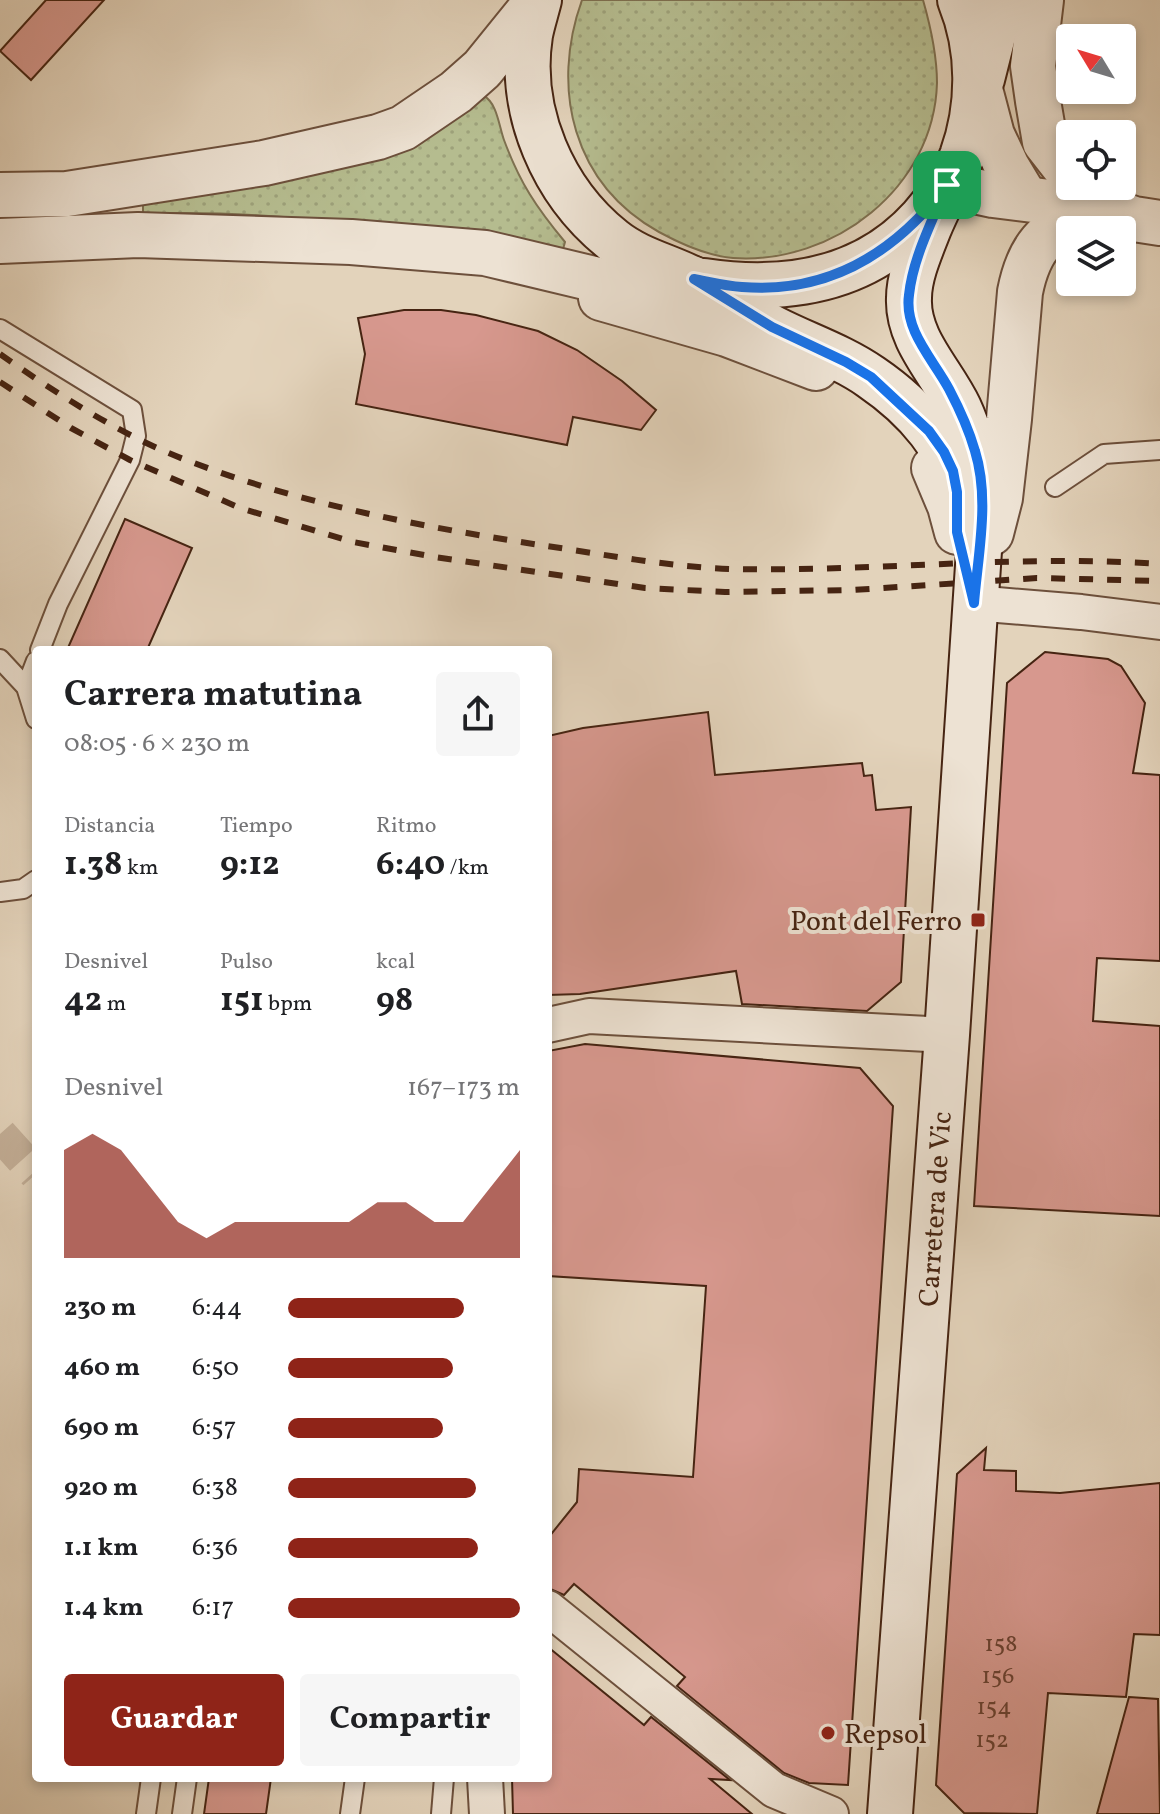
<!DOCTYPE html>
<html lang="es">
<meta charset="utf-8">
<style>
body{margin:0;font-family:Vollkorn,serif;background:#f6f6f6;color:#202124;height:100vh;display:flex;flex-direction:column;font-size:30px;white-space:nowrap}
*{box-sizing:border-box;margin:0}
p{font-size:26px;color:#757577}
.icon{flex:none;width:44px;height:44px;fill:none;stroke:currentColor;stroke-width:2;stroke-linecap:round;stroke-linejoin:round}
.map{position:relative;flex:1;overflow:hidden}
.panel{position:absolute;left:32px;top:646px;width:520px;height:1136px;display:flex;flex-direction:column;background:#fff;border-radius:8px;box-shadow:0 4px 12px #0003}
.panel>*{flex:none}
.needle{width:52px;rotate:308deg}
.tools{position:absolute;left:1056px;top:24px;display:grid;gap:16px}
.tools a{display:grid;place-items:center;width:80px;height:80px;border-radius:8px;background:#fff;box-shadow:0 4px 12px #0003;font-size:40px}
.pin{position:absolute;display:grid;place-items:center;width:68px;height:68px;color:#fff;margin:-34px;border-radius:16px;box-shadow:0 4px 12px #0006}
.round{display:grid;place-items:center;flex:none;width:84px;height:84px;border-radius:8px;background:#f6f6f6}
.head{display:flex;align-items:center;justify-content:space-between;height:136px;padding:0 32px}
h1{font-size:36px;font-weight:700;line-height:60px}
.figures{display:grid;grid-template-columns:repeat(3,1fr);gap:12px;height:136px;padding:8px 32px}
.figures div{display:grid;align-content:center}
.figures b{font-size:34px;font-weight:700}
.figures small{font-size:22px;font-weight:400}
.figures p{font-size:22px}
.chart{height:224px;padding:16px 32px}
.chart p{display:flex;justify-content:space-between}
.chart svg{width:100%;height:144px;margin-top:8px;fill:#8f2418;opacity:.7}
.action{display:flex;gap:16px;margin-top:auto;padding:16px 32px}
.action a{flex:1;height:92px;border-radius:8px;background:#8f2418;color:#fff;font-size:32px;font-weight:700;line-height:92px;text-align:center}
.action a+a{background:#f6f6f6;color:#202124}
ul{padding:0 32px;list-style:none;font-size:26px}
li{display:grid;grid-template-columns:128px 96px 1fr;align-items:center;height:60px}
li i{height:20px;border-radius:10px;background:#8f2418}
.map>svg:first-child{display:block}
</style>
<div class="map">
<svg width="1160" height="1814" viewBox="0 0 1160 1814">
<defs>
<pattern id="grass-dots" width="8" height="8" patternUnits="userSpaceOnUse" patternTransform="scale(2)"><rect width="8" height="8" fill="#b5bc8f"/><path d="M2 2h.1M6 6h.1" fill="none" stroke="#9da17a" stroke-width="1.8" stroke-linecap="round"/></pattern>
</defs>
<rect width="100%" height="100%" fill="#e3d3bb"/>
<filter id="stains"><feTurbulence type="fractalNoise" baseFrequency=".0025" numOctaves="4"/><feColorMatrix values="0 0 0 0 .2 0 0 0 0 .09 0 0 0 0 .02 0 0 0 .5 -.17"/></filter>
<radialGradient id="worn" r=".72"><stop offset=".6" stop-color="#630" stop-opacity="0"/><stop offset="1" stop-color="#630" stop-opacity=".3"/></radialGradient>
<g fill="url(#grass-dots)" stroke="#7e7050" stroke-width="2">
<path d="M 582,0 L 923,0 C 931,28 937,54 937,83 C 934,188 833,265 733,258 C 708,256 681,244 659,232 C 573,184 550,89 582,0 Z"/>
<path d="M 484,96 C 497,103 499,126 504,140 C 520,183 536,207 565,242 L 562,253 C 423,233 284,208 143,214 L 143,201 Z"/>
</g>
<g fill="#d7988e" stroke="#462412" stroke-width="2">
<polygon points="46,0 104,0 31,80 0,51"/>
<polygon points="404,310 441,310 476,315 538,331 577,350 622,381 656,410 641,430 573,417 567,445 356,404 365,354 358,318"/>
<polygon points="125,519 192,548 147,650 67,650"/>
<polygon points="1045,652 1108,659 1121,666 1145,703 1133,773 1160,775 1160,961 1097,958 1093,1021 1160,1026 1160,1216 974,1206 1007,683"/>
<polygon points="708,712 715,775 862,763 864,776 872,775 876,810 911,807 901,982 867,1011 742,1004 736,971 580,994 548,995 548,736 583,728"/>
<polygon points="585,1044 860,1068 893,1106 848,1785 809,1783 784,1773 677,1686 685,1677 574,1584 564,1595 548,1588 548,1538 577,1502 579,1469 693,1477 706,1286 548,1276 548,1051"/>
<polygon points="986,1448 984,1470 1016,1471 1016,1491 1060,1493 1160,1483 1160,1635 1134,1634 1126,1697 1048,1693 1037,1814 964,1813 936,1785 957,1474"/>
<polygon points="548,1647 644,1725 651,1717 730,1780 710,1779 752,1814 513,1814 512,1778 548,1778"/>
<polygon points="1129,1697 1158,1699 1160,1814 1097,1814"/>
<polygon points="209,1778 271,1778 266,1814 204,1814"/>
</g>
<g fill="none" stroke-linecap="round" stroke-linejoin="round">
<polyline stroke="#c4b099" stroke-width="34" stroke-dasharray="34 17" stroke-linecap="butt" points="0,1134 36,1174"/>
<g stroke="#6d503c" stroke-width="22">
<g id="service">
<polyline points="0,329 132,410 136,436 130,460 58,604 40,650"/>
<polyline points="1055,487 1104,454 1160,450"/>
<polyline points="0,659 26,687 36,719"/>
<polyline points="26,687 36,661"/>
<polyline points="0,892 23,889 36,880"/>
<polyline points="146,1814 151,1778"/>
<polyline points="182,1814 187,1778"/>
<polyline points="350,1814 355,1778"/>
<polyline points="441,1814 444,1778"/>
</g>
</g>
<g stroke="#6d503c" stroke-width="38">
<g id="minor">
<polyline points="974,603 1081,612 1160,622"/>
<polyline points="548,1025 589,1016 947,1035"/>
<polyline points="548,1608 774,1790 831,1814"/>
<polyline points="485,1778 487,1814"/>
</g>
</g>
<g stroke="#6d503c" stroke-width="48">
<g id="tertiary">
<polyline points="1041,0 1033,66 1038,101 1045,142 1070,174"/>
<polyline points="976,74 992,135 1007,167 1025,197"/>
<polyline points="947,185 993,195 1106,209 1134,219 1160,223"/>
<polyline points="0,195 67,194 264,163 378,137 403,128 456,92 482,69 538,0"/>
<polyline points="0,241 138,235 351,242 485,253 619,285 694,279"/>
<polyline points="601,298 727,334 816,368"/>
<polyline points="934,468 950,506 957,532"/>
<path d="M 991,533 L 1000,498 L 1009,419 L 1020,292 C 1031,236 1055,224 1106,209"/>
</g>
</g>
<g stroke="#462412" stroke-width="48">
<g id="secondary">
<path d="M 539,0 C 536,12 532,24 530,35 C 518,112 553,192 613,240 C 638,260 668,266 695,280 C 722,294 746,314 773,328 C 806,345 841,356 871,377 C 912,405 958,451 957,503"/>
<polyline points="982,79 1002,0"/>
<path d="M 704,281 C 792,294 876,279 933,204"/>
<path d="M 890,1814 L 947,1035 L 983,490 C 978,462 971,434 959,408 C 942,372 907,340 909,298 C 909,275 921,249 929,228 C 939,204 953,179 962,156 C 980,106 980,49 960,0"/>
</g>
</g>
<use href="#service" stroke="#ede2d3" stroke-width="18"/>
<use href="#minor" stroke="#ede2d3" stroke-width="34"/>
<use href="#tertiary" stroke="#ede2d3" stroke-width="44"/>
<use href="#secondary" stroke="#ede2d3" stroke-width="44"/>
<g stroke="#462412" stroke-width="6" stroke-dasharray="14 14" stroke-linecap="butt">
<path d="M 0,354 C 60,396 125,438 194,463 C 305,505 424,527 540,545 C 602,554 669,567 732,569 C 874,572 1018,554 1160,564"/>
<polyline points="0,382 71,428 130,460 240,508 353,542 435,557 645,588 725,592 853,590 1037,578 1160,581"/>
</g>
</g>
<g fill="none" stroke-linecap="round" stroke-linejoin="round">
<g stroke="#fff" stroke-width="16">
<path id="route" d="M 947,185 C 933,220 913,257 909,295 C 904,331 933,359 949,389 C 959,408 969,430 975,451 C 990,499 978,554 974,603 L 957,532 L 957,492 L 953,471 L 944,452 L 929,431 L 871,377 L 846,362 L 772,327 L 694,279 C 710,282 726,286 742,287 C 829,294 896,252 947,185 Z"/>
</g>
<use href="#route" stroke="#1a73e8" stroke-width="10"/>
</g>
<g fill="#8f2418" stroke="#ede2d3" stroke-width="3">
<rect x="970" y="912" width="16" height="16" rx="4"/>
<circle cx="828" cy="1733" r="8"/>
</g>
<g text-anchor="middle" stroke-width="8" stroke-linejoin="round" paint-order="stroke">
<g font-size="24" fill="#6a4131">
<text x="1001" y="1651">158</text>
<text x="998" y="1683">156</text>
<text x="994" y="1714">154</text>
<text x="992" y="1747">152</text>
</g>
<g font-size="28" fill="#462412" stroke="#ede2d3" text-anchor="end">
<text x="962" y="930">Pont del Ferro</text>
<text x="844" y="1743" text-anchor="start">Repsol</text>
</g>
<g font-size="28" fill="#462412" stroke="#ede2d3">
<text transform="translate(934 1209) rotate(-86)" y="10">Carretera de Vic</text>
</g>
</g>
<rect width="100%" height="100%" filter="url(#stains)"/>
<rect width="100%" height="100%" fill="url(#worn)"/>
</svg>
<div class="tools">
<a><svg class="needle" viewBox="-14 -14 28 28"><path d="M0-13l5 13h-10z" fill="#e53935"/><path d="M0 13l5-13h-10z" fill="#757577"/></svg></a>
<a><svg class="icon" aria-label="locate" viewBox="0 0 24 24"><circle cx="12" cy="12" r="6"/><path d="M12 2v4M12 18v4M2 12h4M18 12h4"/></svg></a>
<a><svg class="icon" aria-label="layers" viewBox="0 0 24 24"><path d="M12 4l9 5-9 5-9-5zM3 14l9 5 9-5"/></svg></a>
</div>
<div class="pin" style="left:947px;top:185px;background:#1e9e55"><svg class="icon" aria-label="arrive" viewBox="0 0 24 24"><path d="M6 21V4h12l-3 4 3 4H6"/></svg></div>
<section class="panel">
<div class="head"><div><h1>Carrera matutina</h1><p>08:05 · 6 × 230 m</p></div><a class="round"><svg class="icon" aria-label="share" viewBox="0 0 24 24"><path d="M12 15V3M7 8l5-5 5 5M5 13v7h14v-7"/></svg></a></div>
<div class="figures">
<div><p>Distancia</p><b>1.38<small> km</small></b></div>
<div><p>Tiempo</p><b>9:12</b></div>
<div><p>Ritmo</p><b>6:40<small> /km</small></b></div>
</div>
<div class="figures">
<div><p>Desnivel</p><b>42<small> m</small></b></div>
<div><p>Pulso</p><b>151<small> bpm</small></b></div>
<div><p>kcal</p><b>98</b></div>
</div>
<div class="chart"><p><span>Desnivel</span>167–173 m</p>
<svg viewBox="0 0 160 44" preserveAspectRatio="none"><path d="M0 44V11L10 6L20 11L30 22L40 33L50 38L60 33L70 33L80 33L90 33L100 33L110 27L120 27L130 33L140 33L150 22L160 11V44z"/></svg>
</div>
<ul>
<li><b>230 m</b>6:44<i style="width:76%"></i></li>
<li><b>460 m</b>6:50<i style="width:71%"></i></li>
<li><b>690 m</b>6:57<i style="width:67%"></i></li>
<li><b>920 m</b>6:38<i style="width:81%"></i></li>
<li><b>1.1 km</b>6:36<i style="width:82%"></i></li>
<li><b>1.4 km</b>6:17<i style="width:100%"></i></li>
</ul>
<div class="action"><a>Guardar</a><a>Compartir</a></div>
</section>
</div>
